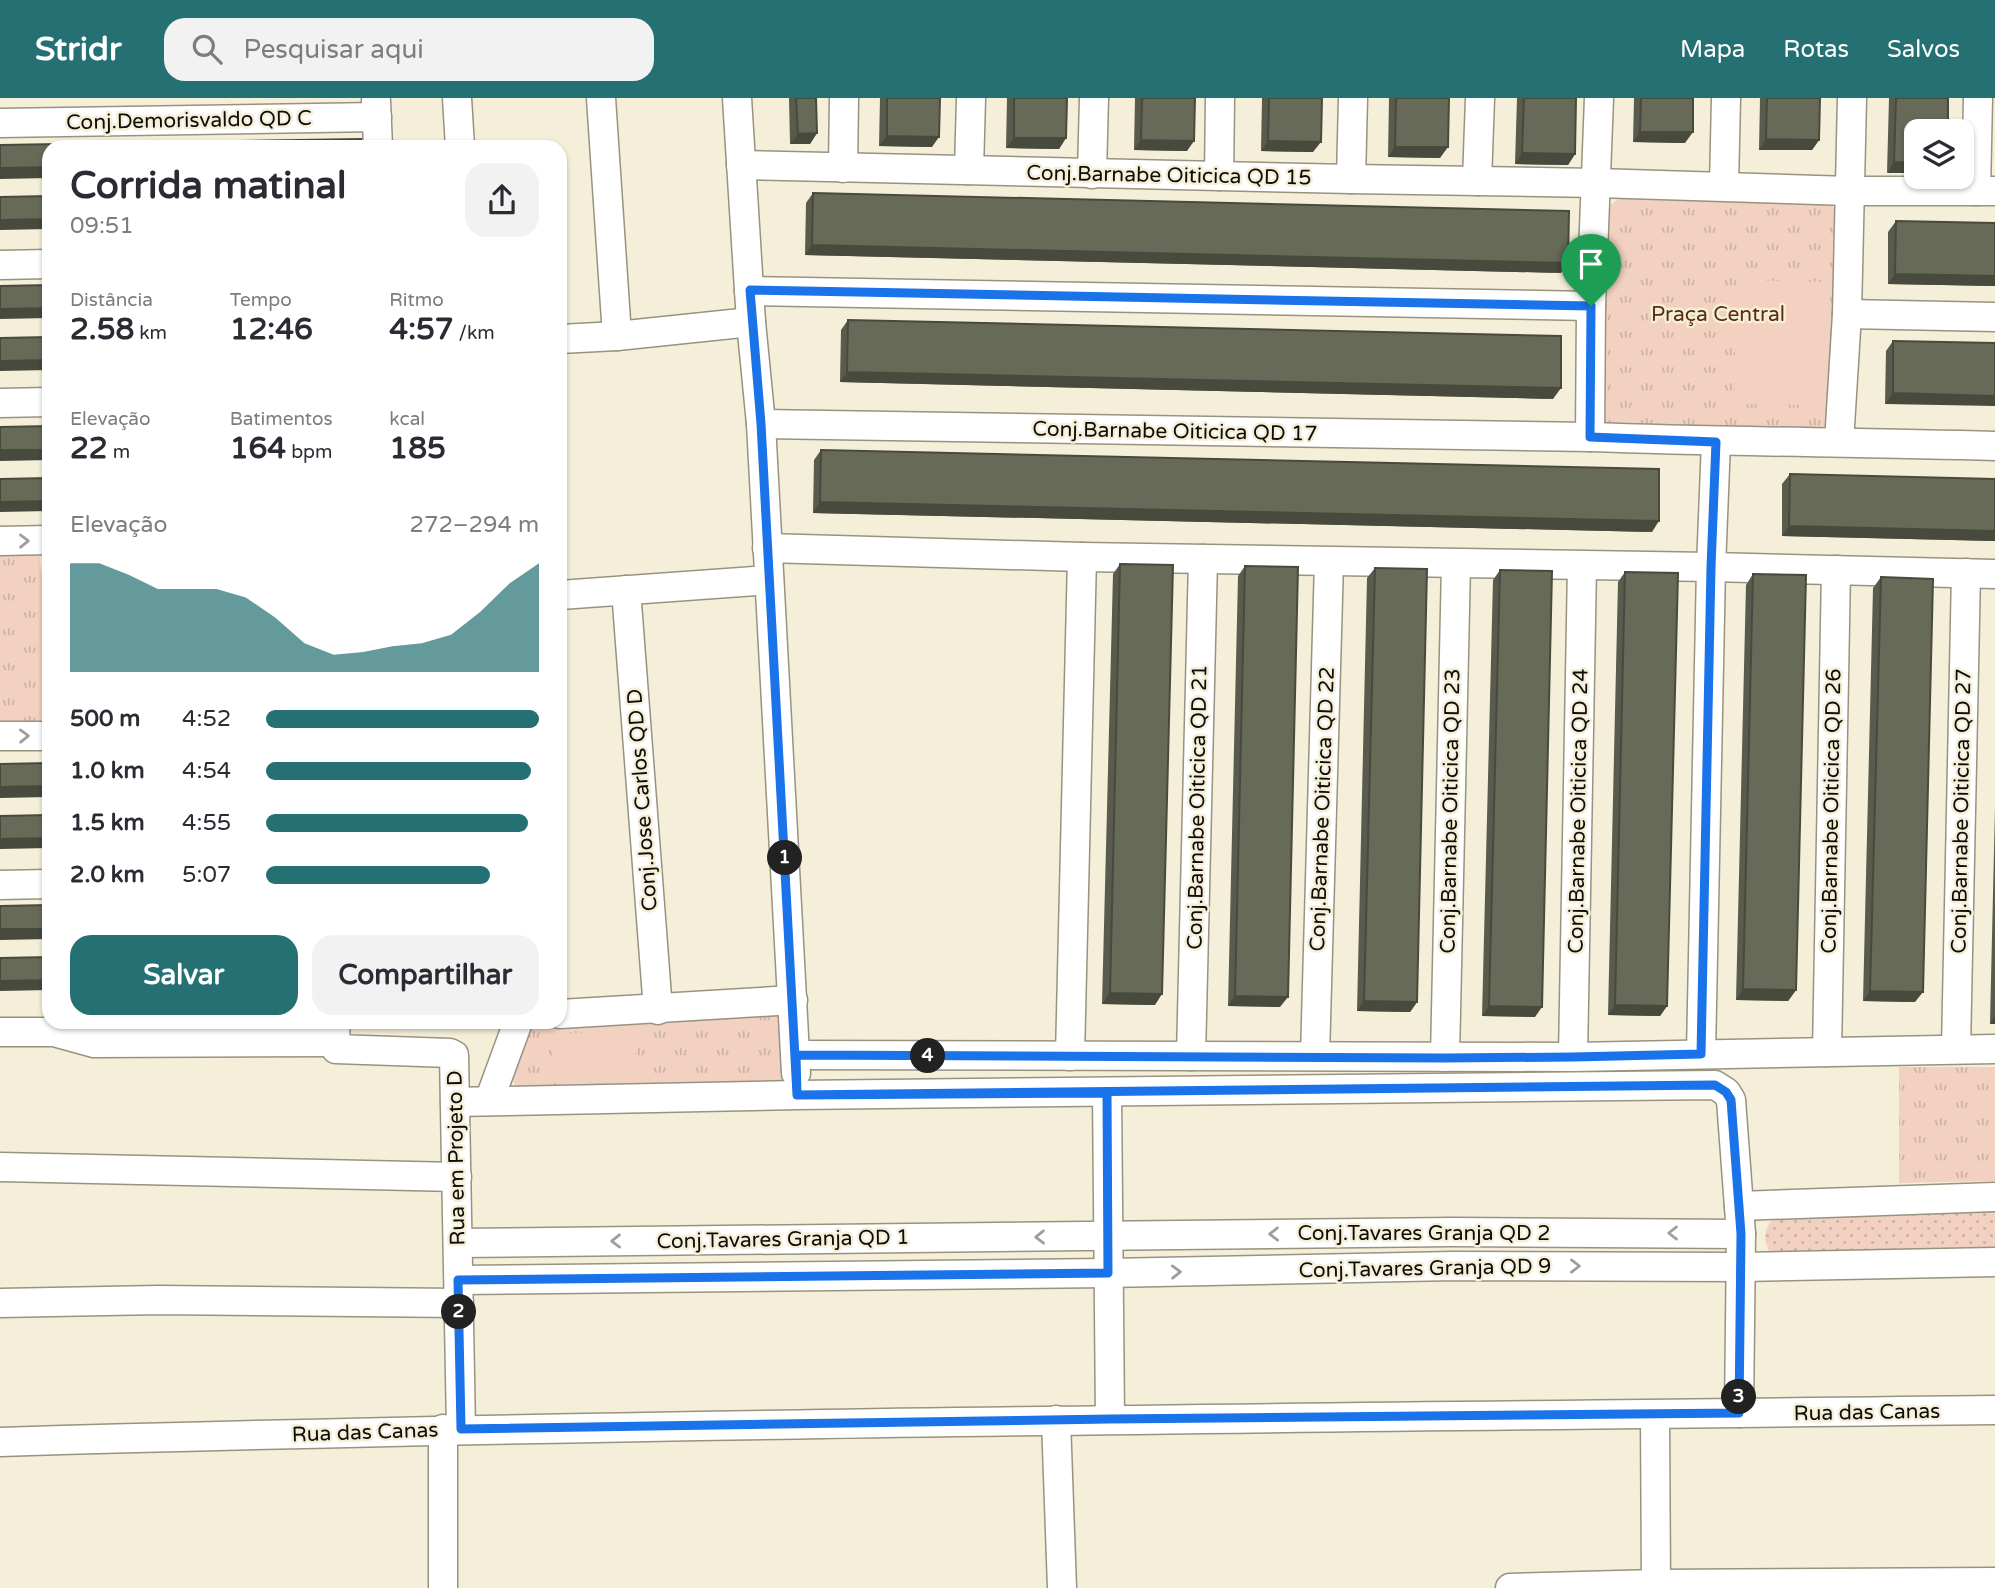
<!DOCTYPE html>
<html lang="pt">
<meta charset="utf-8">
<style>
body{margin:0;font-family:"Varela Round",sans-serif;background:#f2f2f3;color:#2b2b33;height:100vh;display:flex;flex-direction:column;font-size:26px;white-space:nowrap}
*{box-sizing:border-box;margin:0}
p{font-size:23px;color:#7c7c81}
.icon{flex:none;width:38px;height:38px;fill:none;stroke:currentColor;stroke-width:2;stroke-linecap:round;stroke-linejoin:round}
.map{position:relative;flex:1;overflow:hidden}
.drawer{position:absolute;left:42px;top:42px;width:525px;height:889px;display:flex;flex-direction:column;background:#fff;border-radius:21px;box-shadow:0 2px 5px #0004}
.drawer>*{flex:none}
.controls{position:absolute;left:1904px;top:21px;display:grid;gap:14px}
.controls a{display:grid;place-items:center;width:70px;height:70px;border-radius:14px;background:#fff;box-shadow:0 2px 5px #0004;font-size:35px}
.pin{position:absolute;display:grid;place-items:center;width:60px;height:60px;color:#fff;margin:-72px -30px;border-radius:50% 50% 50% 0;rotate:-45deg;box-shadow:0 0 7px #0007}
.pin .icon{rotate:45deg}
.km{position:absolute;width:35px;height:35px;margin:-18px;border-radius:50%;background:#222;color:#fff;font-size:19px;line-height:35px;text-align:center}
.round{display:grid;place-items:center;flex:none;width:74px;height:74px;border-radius:21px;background:#f2f2f3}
.overview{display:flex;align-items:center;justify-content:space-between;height:119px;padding:0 28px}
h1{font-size:38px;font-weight:700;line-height:52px}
.metrics{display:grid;grid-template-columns:repeat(3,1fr);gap:10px;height:119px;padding:7px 28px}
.metrics div{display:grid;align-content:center}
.metrics b{font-size:30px;font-weight:700}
.metrics small{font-size:19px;font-weight:400}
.metrics p{font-size:19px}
.chart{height:196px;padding:14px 28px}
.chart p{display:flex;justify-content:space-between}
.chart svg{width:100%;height:126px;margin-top:7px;fill:#257073;opacity:.7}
.cta{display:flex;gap:14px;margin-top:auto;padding:14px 28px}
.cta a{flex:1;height:80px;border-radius:21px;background:#257073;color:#fff;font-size:28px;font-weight:700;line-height:80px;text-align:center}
.cta a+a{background:#f2f2f3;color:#2b2b33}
ul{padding:0 28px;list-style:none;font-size:23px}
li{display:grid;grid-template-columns:112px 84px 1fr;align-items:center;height:52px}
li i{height:18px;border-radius:9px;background:#257073}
header{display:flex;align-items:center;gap:42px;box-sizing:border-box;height:98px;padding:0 35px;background:#257073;color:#fff}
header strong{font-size:33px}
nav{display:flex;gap:38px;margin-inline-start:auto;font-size:24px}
.search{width:490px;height:63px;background:#f2f2f3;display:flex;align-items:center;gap:18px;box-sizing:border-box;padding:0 24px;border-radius:21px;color:#7c7c81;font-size:26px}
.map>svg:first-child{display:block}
</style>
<header>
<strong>Stridr</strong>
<div class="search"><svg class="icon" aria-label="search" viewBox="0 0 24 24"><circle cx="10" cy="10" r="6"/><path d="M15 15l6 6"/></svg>Pesquisar aqui</div>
<nav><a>Mapa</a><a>Rotas</a><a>Salvos</a></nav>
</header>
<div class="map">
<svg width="1995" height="1490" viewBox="0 0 1995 1490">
<defs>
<pattern id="grass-dots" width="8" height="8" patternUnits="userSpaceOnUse" patternTransform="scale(1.75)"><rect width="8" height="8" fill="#f2d1c0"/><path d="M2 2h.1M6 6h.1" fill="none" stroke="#ceb2a4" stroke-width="1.8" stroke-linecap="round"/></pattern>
<pattern id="park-tufts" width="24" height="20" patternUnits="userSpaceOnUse" patternTransform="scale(1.75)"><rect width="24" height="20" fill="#f2d1c0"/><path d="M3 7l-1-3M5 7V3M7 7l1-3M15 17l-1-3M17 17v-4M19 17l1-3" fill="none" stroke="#ceb2a4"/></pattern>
</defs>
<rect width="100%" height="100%" fill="#f5efda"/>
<path fill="url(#grass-dots)" d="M 1995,1109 L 1995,1155 L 1775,1159 C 1761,1146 1762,1130 1777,1117 Z"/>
<g fill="url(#park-tufts)">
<polygon points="1625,99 1830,105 1838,115 1831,324 1819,332 1612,330 1603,325 1607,110 1615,103"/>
<polygon points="39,456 49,535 49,630 0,631 0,457"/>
<polygon points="785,913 788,985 517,992 512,980 526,932 538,927"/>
<polygon points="1899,969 1995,969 1995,1083 1899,1085"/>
</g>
<g fill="#f2d1c0">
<polygon points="1736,182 1822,184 1820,307 1734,306"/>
<polygon points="634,931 637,978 556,984 552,937"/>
</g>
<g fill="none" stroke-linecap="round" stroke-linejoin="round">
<g stroke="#989280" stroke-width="31">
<g id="minor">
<polyline points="457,0 460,49"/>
<polyline points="601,0 617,238"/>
<polyline points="737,0 751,224 761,326 796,975"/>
<polyline points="376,3 378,49"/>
<polyline points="0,25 377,19"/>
<polyline points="741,67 1351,81 1597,85 1849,93 1995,93"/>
<polyline points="843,70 844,0"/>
<polyline points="969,72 971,0"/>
<polyline points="1092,76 1094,0"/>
<polyline points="1219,78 1220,0"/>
<polyline points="1351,81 1353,0"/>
<polyline points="1477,83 1480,0"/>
<polyline points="1724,88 1726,0"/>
<polyline points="1976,93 1978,0"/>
<polyline points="0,167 49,166"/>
<polyline points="749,193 1591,208"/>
<polyline points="1847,216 1995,219"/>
<polyline points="560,241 617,238 751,224"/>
<polyline points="0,305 49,304"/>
<path d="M 761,326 L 1590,339 C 1725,344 1860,344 1995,348"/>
<polyline points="1590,339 1591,208 1599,0"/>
<polyline points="1839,344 1847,216 1852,0"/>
<polyline points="0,443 49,442"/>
<polyline points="767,450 1082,459 1711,469 1995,476"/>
<polyline points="626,492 658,912"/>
<polyline points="560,497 769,482"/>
<polyline points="0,638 49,638"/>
<polyline points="0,787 49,786"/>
<polyline points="560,916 793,902"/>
<polyline points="335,924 336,951 450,955 454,957 461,1331"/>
<polyline points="60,933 95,925 119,924"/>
<polyline points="0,934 54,934 94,945 336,944"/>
<polyline points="1956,951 1966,475"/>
<polyline points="1827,954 1836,472"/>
<polyline points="1701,956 1711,469 1716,344"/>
<polyline points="796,957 1573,959 1995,951"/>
<polyline points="1070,958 1082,459"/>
<polyline points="1191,958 1203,461"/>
<polyline points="1315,958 1329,464"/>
<polyline points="1445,959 1456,466"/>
<polyline points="1573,959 1582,468"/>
<polyline points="1107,994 1110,1321"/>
<polyline points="489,1003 518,924"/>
<polyline points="455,1004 797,997 1715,987 1726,994 1731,1002 1741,1136 1739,1315"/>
<polyline points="0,1069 457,1079"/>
<polyline points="1739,1108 1995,1099"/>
<polyline points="458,1145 1452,1134 1741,1136"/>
<polyline points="459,1182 1108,1175 1453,1168 1741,1169 1995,1164"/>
<polyline points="0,1205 158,1202 459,1205"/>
<polyline points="1655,1317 1656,1490"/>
<polyline points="1056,1322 1062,1490"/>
<path d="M 0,1344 C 665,1324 1330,1320 1995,1312"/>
<polyline points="443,1490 443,1331"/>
<polyline points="1510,1490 1656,1486 1995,1484"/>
</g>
</g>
<use href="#minor" stroke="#fff" stroke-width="28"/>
</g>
<g fill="#595b4c">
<polygon points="789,0 816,0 817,35 810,46 790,46"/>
<polygon points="880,0 940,0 932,49 879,48"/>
<polygon points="1007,0 1067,0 1066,40 1059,51 1006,50"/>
<polygon points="1135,0 1195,0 1187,53 1134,52"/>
<polygon points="1262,0 1322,0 1313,54 1261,53"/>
<polygon points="1389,0 1449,0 1440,60 1388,59"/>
<polygon points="1517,0 1576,0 1575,56 1568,67 1515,66"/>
<polygon points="1634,0 1693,0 1685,45 1633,44"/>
<polygon points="1760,0 1820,0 1819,42 1812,52 1759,52"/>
<polygon points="1889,0 1948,0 1887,75"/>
<polygon points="813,95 1561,175 805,157 806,105"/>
<polygon points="1896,123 1995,125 1995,188 1888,186 1888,134"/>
<polygon points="848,222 1553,301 840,284 841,232"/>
<polygon points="1893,243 1995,245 1885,306 1886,253"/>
<polygon points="821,352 1652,434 813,415 814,362"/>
<polygon points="1790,376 1995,381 1995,443 1782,438 1782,386"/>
<polygon points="1120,466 1155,907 1102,906 1113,476"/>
<polygon points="1245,468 1280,909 1228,908 1238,478"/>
<polygon points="1375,470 1417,904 1410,914 1357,913 1367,480"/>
<polygon points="1500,472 1535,919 1482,918 1493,482"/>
<polygon points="1625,474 1667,908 1660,918 1608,917 1618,484"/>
<polygon points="1753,476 1796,892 1788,903 1736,902 1746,487"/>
<polygon points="1881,479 1915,904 1863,903 1873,490"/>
<polygon points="1995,709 1995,926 1990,926"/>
</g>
<g fill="#494a3e">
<polygon points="1640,34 1693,34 1685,45 1633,44"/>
<polygon points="817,35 810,46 790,46 798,36"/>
<polygon points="887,38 939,39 932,49 879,48"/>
<polygon points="1014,40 1066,40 1059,51 1006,50"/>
<polygon points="1766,41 1819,42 1812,52 1759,52"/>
<polygon points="1141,42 1194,43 1187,53 1134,52"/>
<polygon points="1268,43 1321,44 1313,54 1261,53"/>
<polygon points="1395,49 1448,49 1440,60 1388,59"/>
<polygon points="1522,55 1575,56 1568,67 1515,66"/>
<polygon points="1894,64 1916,65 1916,75 1887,75"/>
<polygon points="49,69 49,80 0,81 0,70"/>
<polygon points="49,121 49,131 0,132 0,122"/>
<polygon points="812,147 1568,165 1561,175 805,157"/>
<polygon points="1895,176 1995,178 1995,188 1888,186"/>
<polygon points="49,210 49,220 0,221 0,211"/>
<polygon points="49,262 49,272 0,273 0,263"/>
<polygon points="847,274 1561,290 1553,301 840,284"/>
<polygon points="1893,295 1995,298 1995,308 1885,306"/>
<polygon points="0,352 49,352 49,362 0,363"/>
<polygon points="49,403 49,413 0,414 0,404"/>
<polygon points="820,404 1659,423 1652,434 813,415"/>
<polygon points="1789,428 1995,433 1995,443 1782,438"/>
<polygon points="49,688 49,699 0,700 0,689"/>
<polygon points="49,740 49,750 0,751 0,741"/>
<polygon points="0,831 49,831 49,841 0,842"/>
<polygon points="49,882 49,892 0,893 0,883"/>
<polygon points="1743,891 1796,892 1788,903 1736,902"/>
<polygon points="1870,893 1923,894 1915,904 1863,903"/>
<polygon points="1110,895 1162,896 1155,907 1102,906"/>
<polygon points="1235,898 1288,899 1280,909 1228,908"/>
<polygon points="1364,903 1417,904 1410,914 1357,913"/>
<polygon points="1615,907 1667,908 1660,918 1608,917"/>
<polygon points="1489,908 1542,909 1535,919 1482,918"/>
<polygon points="1995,918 1995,926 1990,926"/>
</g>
<g fill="#686a58" stroke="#494a3e" stroke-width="2">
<polygon points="796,0 816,0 817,35 798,36"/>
<polygon points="887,0 940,0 939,39 887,38"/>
<polygon points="1014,0 1067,0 1066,40 1014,40"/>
<polygon points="1142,0 1195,0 1194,43 1141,42"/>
<polygon points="1269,0 1322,0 1321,44 1268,43"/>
<polygon points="1396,0 1449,0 1448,49 1395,49"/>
<polygon points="1524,0 1576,0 1575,56 1522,55"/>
<polygon points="1641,0 1693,0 1693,34 1640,34"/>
<polygon points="1767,0 1820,0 1819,42 1766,41"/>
<polygon points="1896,0 1948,0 1948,33 1916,33 1916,65 1894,64"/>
<polygon points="361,41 361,49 49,49 49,69 0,70 0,47"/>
<polygon points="813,95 1569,113 1568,165 812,147"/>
<polygon points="49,98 49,121 0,122 0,99"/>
<polygon points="1896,123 1995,125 1995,178 1895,176"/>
<polygon points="49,187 49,210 0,211 0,188"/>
<polygon points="848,222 1561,238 1561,290 847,274"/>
<polygon points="49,239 49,262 0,263 0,240"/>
<polygon points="1893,243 1995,245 1995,298 1893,295"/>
<polygon points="49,328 49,352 0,352 0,329"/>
<polygon points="821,352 1659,371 1659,423 820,404"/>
<polygon points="1790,376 1995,381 1995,433 1789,428"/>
<polygon points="49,380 49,403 0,404 0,381"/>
<polygon points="1120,466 1173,467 1162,896 1110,895"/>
<polygon points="1245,468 1298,469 1288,899 1235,898"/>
<polygon points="1375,470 1427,471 1417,904 1364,903"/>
<polygon points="1500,472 1552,473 1542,909 1489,908"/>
<polygon points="1625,474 1678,475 1667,908 1615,907"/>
<polygon points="1753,476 1806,477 1796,892 1743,891"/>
<polygon points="1881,479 1933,481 1923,894 1870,893"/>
<polygon points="49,665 49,688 0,689 0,666"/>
<polygon points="49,717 49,740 0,741 0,718"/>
<polygon points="49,807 49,831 0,831 0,808"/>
<polygon points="49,859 49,882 0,883 0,860"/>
</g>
<defs><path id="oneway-chevron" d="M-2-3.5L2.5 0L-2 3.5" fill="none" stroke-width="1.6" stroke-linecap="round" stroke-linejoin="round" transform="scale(1.75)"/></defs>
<g stroke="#9f9e9c">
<use href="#oneway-chevron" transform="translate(24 443) rotate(-1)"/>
<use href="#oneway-chevron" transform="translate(24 638) rotate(-1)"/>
<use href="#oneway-chevron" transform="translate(1673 1135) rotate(-180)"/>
<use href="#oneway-chevron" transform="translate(1274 1136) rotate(179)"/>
<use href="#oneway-chevron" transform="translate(1040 1139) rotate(179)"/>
<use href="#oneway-chevron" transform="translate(616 1143) rotate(179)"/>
<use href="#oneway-chevron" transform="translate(1575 1168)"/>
<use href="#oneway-chevron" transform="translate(1176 1174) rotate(-1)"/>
</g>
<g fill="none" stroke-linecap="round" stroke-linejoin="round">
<g stroke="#fff" stroke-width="14">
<polyline id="route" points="1591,208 750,192 761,326 797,997 1107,995 1108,1175 458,1182 461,1331 1110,1321 1739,1315 1741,1136 1731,1002 1726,994 1715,987 797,997 796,957 1445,960 1573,959 1701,956 1711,469 1716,344 1590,339 1591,208"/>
</g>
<use href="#route" stroke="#1a73e8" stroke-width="9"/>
</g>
<g text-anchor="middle" stroke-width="5" stroke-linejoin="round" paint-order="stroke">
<g font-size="21" fill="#0f0d07" stroke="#f5efda">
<text transform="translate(189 22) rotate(-1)" y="7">Conj.Demorisvaldo QD C</text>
<text transform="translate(1169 77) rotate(1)" y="7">Conj.Barnabe Oiticica QD 15</text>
<text transform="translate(1175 333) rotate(1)" y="7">Conj.Barnabe Oiticica QD 17</text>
<text transform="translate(642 702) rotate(-94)" y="7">Conj.Jose Carlos QD D</text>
<text transform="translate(1197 709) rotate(-89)" y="7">Conj.Barnabe Oiticica QD 21</text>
<text transform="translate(1322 711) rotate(-88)" y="7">Conj.Barnabe Oiticica QD 22</text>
<text transform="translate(1450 713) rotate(-89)" y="7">Conj.Barnabe Oiticica QD 23</text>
<text transform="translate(1578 713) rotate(-89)" y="7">Conj.Barnabe Oiticica QD 24</text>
<text transform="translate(1831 713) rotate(-89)" y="7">Conj.Barnabe Oiticica QD 26</text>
<text transform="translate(1961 713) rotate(-89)" y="7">Conj.Barnabe Oiticica QD 27</text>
<text transform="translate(456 1060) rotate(-91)" y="7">Rua em Projeto D</text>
<text x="1424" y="1142">Conj.Tavares Granja QD 2</text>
<text transform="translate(783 1141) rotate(-1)" y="7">Conj.Tavares Granja QD 1</text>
<text transform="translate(1425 1170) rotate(-1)" y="7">Conj.Tavares Granja QD 9</text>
<text transform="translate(1867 1314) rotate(-1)" y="7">Rua das Canas</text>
<text transform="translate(365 1334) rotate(-2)" y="7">Rua das Canas</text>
</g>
<g font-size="21" fill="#5c2c0d" stroke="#f5efda">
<text x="1718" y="223">Praça Central</text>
</g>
</g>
</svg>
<div class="controls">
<a><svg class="icon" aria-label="layers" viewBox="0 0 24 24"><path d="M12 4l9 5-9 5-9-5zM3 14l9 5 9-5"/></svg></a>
</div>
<div class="pin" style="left:1591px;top:208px;background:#1e9e55"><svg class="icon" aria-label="arrive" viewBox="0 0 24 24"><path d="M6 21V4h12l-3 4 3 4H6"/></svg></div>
<b class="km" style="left:785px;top:760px">1</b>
<b class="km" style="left:459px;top:1214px">2</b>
<b class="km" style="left:1739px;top:1299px">3</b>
<b class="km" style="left:928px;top:958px">4</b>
<section class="drawer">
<div class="overview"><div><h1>Corrida matinal</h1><p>09:51</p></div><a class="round"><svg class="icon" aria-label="share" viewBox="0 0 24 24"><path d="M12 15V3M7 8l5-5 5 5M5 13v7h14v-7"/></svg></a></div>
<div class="metrics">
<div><p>Distância</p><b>2.58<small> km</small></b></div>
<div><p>Tempo</p><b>12:46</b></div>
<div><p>Ritmo</p><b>4:57<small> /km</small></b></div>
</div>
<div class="metrics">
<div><p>Elevação</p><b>22<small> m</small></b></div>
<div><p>Batimentos</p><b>164<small> bpm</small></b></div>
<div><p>kcal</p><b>185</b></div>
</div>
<div class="chart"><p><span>Elevação</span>272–294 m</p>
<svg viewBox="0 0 160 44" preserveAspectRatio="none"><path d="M0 44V6L10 6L20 10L30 15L40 15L50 15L60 18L70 25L80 34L90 38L100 37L110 35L120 34L130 31L140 23L150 13L160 6V44z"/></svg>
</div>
<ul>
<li><b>500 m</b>4:52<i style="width:100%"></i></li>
<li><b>1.0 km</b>4:54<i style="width:97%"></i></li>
<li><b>1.5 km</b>4:55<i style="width:96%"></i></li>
<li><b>2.0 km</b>5:07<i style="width:82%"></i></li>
</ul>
<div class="cta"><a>Salvar</a><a>Compartilhar</a></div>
</section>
</div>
